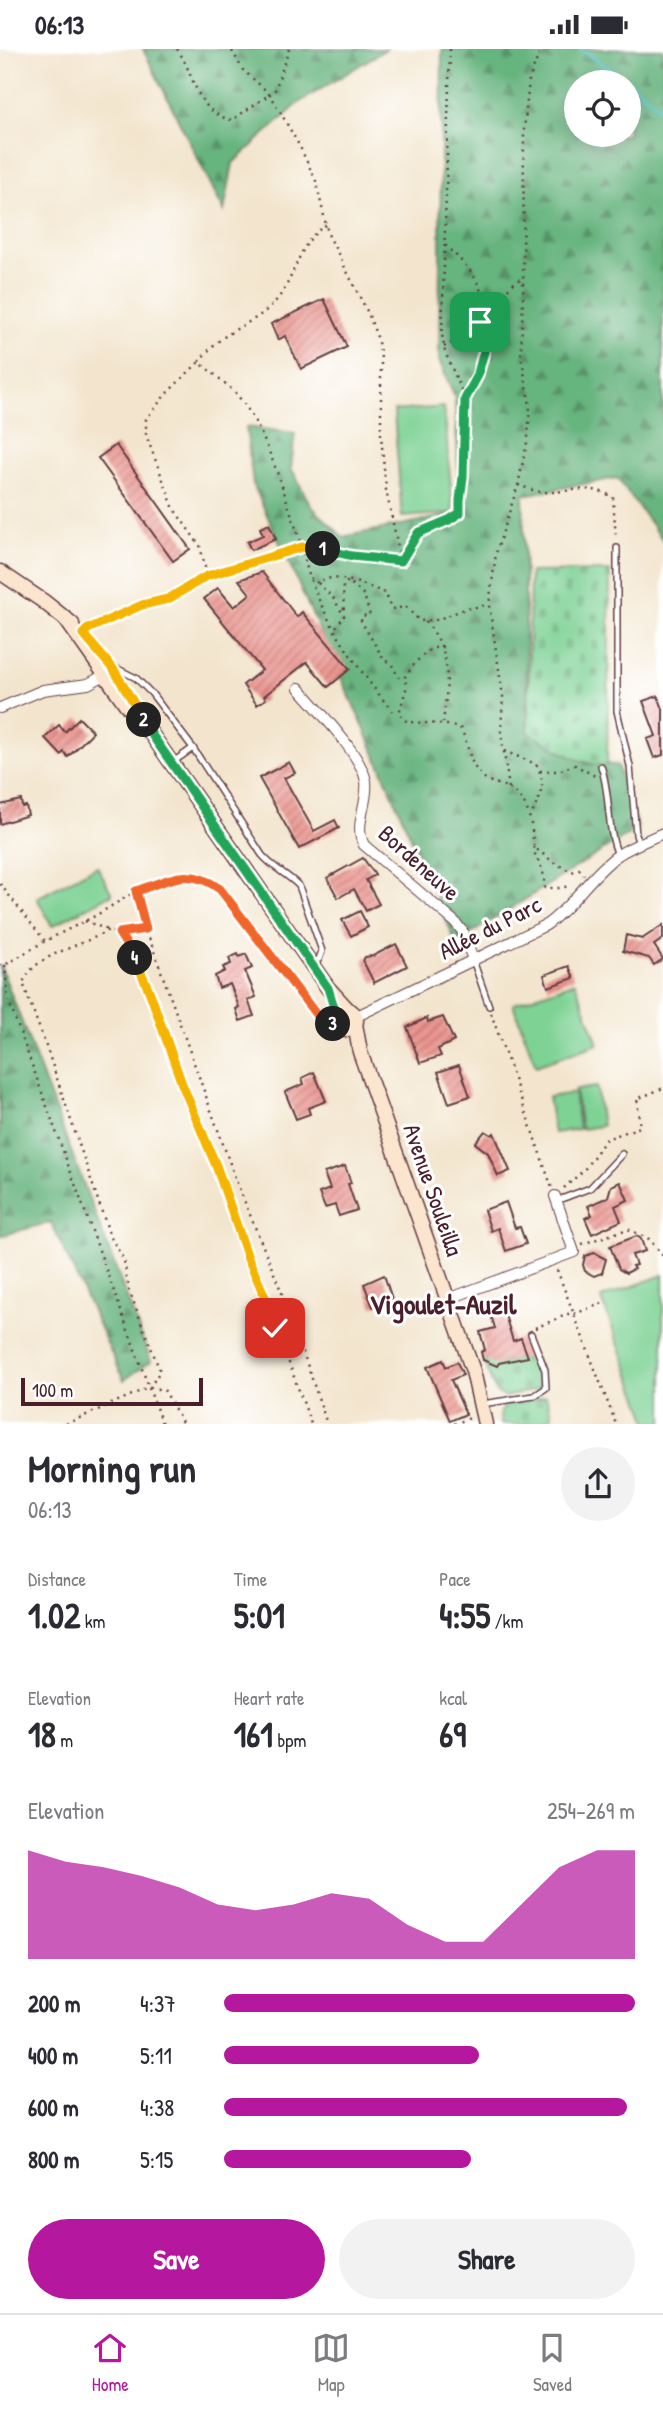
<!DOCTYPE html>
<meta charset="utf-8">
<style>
body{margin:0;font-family:"Patrick Hand",sans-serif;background:#f2f2f3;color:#2b2b33;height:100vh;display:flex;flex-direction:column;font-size:26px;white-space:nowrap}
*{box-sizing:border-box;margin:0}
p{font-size:23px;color:#7c7c81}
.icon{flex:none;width:38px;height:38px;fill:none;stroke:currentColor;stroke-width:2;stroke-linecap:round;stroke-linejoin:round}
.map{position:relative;height:1375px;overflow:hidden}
.side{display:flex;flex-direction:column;background:#fff;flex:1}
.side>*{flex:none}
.controls{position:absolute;left:564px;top:21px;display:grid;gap:14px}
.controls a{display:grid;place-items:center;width:77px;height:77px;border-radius:50%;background:#fff;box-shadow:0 4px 18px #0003;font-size:35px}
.scale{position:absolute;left:21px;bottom:18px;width:182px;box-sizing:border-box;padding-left:7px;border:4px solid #4a1f2b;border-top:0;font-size:19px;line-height:24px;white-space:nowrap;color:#4a1f2b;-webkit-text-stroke:5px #fff;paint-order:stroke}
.pin{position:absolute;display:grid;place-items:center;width:60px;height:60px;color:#fff;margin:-30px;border-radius:14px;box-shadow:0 4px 10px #0006}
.km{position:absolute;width:35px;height:35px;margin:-18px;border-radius:50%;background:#222;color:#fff;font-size:19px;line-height:35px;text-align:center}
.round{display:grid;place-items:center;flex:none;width:74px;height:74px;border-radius:37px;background:#f2f2f3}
.head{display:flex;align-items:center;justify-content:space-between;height:119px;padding:0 28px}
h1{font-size:38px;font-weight:800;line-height:52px}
.stats{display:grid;grid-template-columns:repeat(3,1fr);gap:10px;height:119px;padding:7px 28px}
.stats div{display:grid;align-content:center}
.stats b{font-size:35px;font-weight:800}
.stats small{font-size:19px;font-weight:400}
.stats p{font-size:19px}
.chart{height:196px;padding:14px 28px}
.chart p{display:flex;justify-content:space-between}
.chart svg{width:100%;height:126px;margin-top:7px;fill:#b5179e;opacity:.7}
.action{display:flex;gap:14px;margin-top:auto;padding:14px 28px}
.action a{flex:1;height:80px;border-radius:42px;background:#b5179e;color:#fff;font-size:28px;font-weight:800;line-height:80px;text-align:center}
.action a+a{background:#f2f2f3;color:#2b2b33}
ul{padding:0 28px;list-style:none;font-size:23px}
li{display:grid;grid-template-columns:112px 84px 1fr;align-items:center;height:52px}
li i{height:18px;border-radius:9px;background:#b5179e}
.status{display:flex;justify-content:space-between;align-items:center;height:49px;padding:0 35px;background:#fff;direction:ltr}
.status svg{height:19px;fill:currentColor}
.dock{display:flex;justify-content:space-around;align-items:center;height:98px;border-top:2px solid #e1e1e2;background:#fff;font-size:19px;color:#7c7c81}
.dock a{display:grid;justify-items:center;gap:4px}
.dock .active{color:#b5179e}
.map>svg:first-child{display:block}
</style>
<div class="status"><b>06:13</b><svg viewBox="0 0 49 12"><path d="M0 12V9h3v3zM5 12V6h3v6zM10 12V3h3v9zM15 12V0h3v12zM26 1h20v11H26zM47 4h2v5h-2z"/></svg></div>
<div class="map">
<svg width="663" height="1375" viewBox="0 0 663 1375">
<defs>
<pattern id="forest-firs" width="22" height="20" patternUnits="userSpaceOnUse" patternTransform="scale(1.75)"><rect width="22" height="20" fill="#66b47e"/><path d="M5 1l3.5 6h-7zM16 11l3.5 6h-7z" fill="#569267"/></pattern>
<pattern id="cemetery-stones" width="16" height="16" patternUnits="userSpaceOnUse" patternTransform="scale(1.75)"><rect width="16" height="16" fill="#7ed294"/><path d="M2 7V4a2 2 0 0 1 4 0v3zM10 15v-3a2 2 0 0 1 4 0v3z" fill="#6eb480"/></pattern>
<pattern id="building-hatch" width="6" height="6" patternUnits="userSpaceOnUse" patternTransform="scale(1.75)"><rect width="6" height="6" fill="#eb948e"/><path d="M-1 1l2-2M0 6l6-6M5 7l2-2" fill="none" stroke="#c07874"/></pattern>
</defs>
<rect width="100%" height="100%" fill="#fff"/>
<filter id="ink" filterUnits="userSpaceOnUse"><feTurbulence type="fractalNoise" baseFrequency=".0143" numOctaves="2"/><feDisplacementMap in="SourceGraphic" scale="14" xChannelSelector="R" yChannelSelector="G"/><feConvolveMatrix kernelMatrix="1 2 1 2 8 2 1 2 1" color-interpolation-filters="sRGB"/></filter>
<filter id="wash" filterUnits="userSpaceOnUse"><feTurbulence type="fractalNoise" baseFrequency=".00686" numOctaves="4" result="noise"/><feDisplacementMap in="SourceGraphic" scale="28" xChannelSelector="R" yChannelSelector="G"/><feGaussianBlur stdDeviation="1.57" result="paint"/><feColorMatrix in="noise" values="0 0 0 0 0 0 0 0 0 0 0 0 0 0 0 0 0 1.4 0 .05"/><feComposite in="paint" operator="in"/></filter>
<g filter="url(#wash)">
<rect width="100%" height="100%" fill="#f3e5cd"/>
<g fill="#7ed294" stroke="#647860" stroke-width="2">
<polygon points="444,358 453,464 402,468 394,362"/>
<polygon points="97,817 112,845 52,877 37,849"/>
<polygon points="575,933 598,995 536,1017 513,955"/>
<polygon points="596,1038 602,1077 581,1080 575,1041"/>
<polygon points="574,1044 579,1080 554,1084 548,1048"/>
<polygon points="663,1226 663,1375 649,1375 601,1249"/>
</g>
<g fill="url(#forest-firs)" stroke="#586a54" stroke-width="2" fill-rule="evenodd">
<polygon points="143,0 386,0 300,53 233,114 224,162"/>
<path d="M 442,0 L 663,0 L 663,491 L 617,429 L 523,446 L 528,683 L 587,715 L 617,716 L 638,779 L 456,894 L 365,681 L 253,435 L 246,378 L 295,384 L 291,419 L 311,457 L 343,488 L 460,464 L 455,349 L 439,311 ZM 576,33 L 628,33 L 628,86 L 576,86 Z"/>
<polygon points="0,916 151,1312 124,1331 51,1173 0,1187"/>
</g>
<g fill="url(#cemetery-stones)" stroke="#647860" stroke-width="2">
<path d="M 610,522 L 607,716 C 579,718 553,697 528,683 L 530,523 Z"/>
<path d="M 532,1307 C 540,1316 542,1328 539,1340 L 505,1348 L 496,1343 L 484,1314 L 491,1310 L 499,1314 Z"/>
<polygon points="546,1347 552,1367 539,1375 501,1375 500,1365 505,1357"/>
</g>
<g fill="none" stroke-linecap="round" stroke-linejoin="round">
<polyline stroke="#52c0c7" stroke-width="3.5" points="580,0 632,35 663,62"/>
</g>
<g id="blocks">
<g fill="url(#building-hatch)">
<polygon points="324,250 347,298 301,320 285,287 278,291 271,275"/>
<polygon points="116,396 190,500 173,512 98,409"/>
<polygon points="269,475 276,490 251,501 247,493 263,486 260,479"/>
<polygon points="262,523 297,568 302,563 350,620 328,638 307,613 264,647 266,650 257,656 243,636 262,621 204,550 218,539 234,558 250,545 239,531"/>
<polygon points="658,647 663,660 663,706 654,709 647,690 656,687 643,652"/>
<polygon points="79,669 93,683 68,708 64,703 61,706 45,689 59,676 65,683"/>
<polygon points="289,713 295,724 284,729 314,782 335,771 339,779 299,800 259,729"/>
<polygon points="21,751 22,758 26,757 28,766 0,775 0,756"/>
<polygon points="363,809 375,826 366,831 379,855 366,862 354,840 338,849 327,829"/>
<polygon points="360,862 368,878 351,887 342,871"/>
<polygon points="663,876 663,890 654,896 663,910 654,916 649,909 623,902 626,886 642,890"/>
<polygon points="396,895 407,917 374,934 363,912 365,908 373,907"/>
<polygon points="238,905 239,908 246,905 252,919 245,922 256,948 248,951 254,967 240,972 236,960 239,958 230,935 219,939 215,927 225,922 223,918 231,915 229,909"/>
<polygon points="569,917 574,929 548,938 544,926"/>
<polygon points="443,968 454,992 438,1000 441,1007 420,1014 407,978 427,969 428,973"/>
<polygon points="459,1016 470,1047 449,1054 438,1023"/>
<polygon points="314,1023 326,1052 308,1059 310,1065 296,1070 285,1043 304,1035 302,1029"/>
<polygon points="485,1082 492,1086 494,1084 510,1122 498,1127 488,1104 475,1094"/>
<polygon points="345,1117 351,1134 348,1135 357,1161 339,1167 335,1156 325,1159 319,1144 330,1140 324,1124"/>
<polygon points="620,1133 628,1151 615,1157 621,1172 592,1185 585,1169 592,1166 588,1157 608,1148 611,1137"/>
<polygon points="506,1153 515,1179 520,1178 526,1195 506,1202 498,1179 491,1182 484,1161"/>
<polygon points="637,1187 641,1190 645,1202 632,1206 636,1216 632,1217 634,1220 626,1224 619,1220 610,1197"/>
<polygon points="594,1204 606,1210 602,1224 594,1227 585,1222 583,1216 585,1207"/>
<polygon points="384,1226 392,1250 373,1258 364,1235"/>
<polygon points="501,1253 513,1292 521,1289 528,1308 499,1314 497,1317 483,1311 481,1303 485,1301 480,1283 495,1279 488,1257"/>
<polygon points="443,1311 446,1318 457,1313 463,1326 451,1331 466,1365 450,1372 427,1318"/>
</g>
</g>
</g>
<g filter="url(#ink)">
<use href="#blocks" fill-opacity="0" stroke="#633d43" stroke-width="2"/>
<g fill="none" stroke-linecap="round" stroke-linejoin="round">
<g stroke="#633d43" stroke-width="8">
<g id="lane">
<polyline points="617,499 617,662 630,717 636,786 639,795"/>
<path d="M 114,621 L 118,620 L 136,629 L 152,645 L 193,699 L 262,806 C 273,819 287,825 299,837 L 322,902 L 319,910 L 312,916"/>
<polyline points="173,713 193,699"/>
<path d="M 601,717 C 611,746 606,778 618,806"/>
<polyline points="473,911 489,957"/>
<path d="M 304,949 C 312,960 321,976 337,974"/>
<polyline points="556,1152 590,1139 622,1105"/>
<polyline points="482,1355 534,1347 546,1339 545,1321 531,1285"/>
</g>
</g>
<g stroke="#633d43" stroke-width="12">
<g id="street">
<path d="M 299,639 C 317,660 361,705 366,732 C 369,754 353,776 364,796 L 455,873 L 463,883 L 473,911"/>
<polyline points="0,659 43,641 88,635 114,621"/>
<path d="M 355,968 L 546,876 C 574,856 591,825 618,806 C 632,797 648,791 663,784"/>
<polyline points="448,1250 574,1203 555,1147"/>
</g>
</g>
<g stroke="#633d43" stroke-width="17">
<g id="secondary">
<polyline points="0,523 43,552 72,575"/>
<polyline points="65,569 126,655 152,686 328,939 349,962"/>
<circle cx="346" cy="971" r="10"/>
<polyline points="355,975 360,1003 473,1322 485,1375"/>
</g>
</g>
<g stroke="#633d43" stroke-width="2.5" stroke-dasharray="2 5" stroke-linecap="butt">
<path d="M 177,0 C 196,26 194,63 232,71 L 270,45 L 243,21 L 231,0"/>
<polyline points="289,0 275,41 270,45 300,98 316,132 328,185 368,264 377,288 381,309 381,385 386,441 401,512"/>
<path d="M 326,176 C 299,192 297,224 279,248 C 265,267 245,274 227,286 C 216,293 207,302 199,313 C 211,323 225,333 236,345 C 267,379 287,454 302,498 L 401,512"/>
<polyline points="475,282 488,288"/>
<path d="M 444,298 C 453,292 465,290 473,283 C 479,278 481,271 482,264 C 487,234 465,215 445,196"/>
<path d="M 465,350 C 469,342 475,334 478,326 C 487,301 493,238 522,230"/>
<path d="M 518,436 C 525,438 533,442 540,443 C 568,445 586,433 613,448 L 616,490"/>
<polyline points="401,512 418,484 449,471 460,464 465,350 445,303 442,285 450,0"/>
<path d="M 207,526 L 302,498 C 312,557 355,616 392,662"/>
<path d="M 310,529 L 318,534 C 331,521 370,538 385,544 L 391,560 L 406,558 L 420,572 L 436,571 L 465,560 L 488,556"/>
<polyline points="318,534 334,550 344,567 343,537 348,532 364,546 370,566 362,567 361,572 383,609 392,616 399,629"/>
<path d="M 425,573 C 454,602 447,637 443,675"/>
<polyline points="336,578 344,567"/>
<polyline points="87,581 142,556 168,549 207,526 200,497 174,460 146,386 146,370 166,345 199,313"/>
<path d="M 443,598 C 425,597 414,616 404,629 L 407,637 L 399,664 L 407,673 L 443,675 L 460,679 C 468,691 468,709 476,720 C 490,738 493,731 508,739 C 531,752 531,775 534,798 L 553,813 L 572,823 L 579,820 L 584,826"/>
<path d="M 504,702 L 536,715 C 548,736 540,747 531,767"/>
<polyline points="540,722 558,722 575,716 595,727"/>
<polyline points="509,739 501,682 503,647 489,556 496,504 518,436 528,389 530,356 521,306 523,249 524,81 529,31 541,0"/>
<polyline points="534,798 533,801 543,822 545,839 559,839 571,837"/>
<polyline points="0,835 45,892 95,867 136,842 185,826 206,830 220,840 299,942"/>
<polyline points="136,842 146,880 237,1134 289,1261 327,1375"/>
<polyline points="85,872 108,881"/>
<polyline points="119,884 146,880"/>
<polyline points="0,916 5,916 45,892"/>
<polyline points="5,916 8,950 162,1375"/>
<polyline points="491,964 552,1139"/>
<polyline points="564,1139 584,1121 606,1090 640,1078 637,1050 663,1039"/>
<polyline points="582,1195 628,1180 649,1190 663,1207"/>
<polyline points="557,1221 616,1375"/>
<polyline points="574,1265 603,1254"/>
<polyline points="535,1279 573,1263"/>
<polyline points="150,1338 165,1342 183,1375"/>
<path d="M 66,1375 L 150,1338 L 160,1322 L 129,1241 L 124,1211 L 110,1187 L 47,1000 L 23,934 C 34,904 83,898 108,881 L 122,887 L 134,908 L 150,944 L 182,1035 L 217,1119 L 248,1209 L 266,1250 L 311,1375"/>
<polyline points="454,1375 470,1369"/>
</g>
<use href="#lane" stroke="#fff" stroke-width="5"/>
<use href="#street" stroke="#fff" stroke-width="10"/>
<use href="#secondary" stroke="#fbe5cf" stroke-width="14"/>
</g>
</g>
<g fill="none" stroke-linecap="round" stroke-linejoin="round" filter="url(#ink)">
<g stroke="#fff" stroke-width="14">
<polyline id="split-1" points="323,500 352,507 401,512 418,484 449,471 460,464 460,451 463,428 465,350 477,328 488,288 475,282 480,273"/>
</g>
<g stroke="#fff" stroke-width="14">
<polyline id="split-2" points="144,671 114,621 83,585 88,580 142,556 168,550 207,527 302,498 323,500"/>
</g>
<g stroke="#fff" stroke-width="14">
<polyline id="split-3" points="144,671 152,686 328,939 337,968 337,974 333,975"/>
</g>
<g stroke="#fff" stroke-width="14">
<path id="split-4" d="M 135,909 L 119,884 L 146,880 L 136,842 C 170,831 188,817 220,840 L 318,968 L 333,975"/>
</g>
<g stroke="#fff" stroke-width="14">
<polyline id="split-5" points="135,909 150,944 182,1035 217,1119 248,1209 266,1250 275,1279"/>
</g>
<use href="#split-1" stroke="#22a559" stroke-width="9"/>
<use href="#split-2" stroke="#f5b400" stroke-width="9"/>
<use href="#split-3" stroke="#22a559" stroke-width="9"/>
<use href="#split-4" stroke="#f0652b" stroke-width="9"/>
<use href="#split-5" stroke="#f5b400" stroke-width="9"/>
</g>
<g text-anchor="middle" stroke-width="6" stroke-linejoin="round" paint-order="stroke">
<g font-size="24" fill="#4a1f2b" stroke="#fff">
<text transform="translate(419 814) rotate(42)" y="8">Bordeneuve</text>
<text transform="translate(490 879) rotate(-27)" y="8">Allée du Parc</text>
<text transform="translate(433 1141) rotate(71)" y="8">Avenue Souleilla</text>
</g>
<g font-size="28" font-weight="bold" fill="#4a1f2b" stroke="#fff">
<text x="443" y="1265">Vigoulet-Auzil</text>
</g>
</g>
</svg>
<div class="controls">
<a><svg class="icon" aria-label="locate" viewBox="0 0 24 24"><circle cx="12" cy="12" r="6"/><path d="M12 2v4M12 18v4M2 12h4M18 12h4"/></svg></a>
</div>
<div class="scale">100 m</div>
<div class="pin" style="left:480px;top:273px;background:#1e9e55"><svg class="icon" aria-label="arrive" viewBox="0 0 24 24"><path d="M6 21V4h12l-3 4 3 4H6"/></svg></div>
<div class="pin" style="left:275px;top:1279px;background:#d93025"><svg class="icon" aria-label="check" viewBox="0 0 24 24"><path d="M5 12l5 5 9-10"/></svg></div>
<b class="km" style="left:323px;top:500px">1</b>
<b class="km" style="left:144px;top:671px">2</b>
<b class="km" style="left:333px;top:975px">3</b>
<b class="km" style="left:135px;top:909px">4</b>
</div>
<section class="side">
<div class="head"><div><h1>Morning run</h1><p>06:13</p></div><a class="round"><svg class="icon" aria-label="share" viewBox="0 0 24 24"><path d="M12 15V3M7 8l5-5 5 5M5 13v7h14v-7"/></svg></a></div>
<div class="stats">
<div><p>Distance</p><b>1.02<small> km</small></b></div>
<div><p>Time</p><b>5:01</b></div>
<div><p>Pace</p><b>4:55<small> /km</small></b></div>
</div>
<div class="stats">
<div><p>Elevation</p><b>18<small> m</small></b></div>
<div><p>Heart rate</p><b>161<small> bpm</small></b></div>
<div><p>kcal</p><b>69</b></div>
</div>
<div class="chart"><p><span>Elevation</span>254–269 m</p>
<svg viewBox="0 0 160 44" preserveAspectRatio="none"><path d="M0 44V6L10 10L20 12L30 15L40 19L50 25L60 27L70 25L80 21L90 23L100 32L110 38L120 38L130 25L140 12L150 6L160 6V44z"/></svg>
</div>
<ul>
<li><b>200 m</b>4:37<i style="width:100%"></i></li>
<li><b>400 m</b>5:11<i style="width:62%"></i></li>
<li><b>600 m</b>4:38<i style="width:98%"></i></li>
<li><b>800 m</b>5:15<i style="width:60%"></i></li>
</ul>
<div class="action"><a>Save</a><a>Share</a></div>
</section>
<nav class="dock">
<a class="active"><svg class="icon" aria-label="home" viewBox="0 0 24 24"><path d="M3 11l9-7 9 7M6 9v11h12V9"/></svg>Home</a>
<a><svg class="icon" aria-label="map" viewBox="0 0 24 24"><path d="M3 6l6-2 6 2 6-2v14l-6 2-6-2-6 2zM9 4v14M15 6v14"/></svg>Map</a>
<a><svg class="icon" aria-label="saved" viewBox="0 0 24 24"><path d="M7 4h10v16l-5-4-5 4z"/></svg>Saved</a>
</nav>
